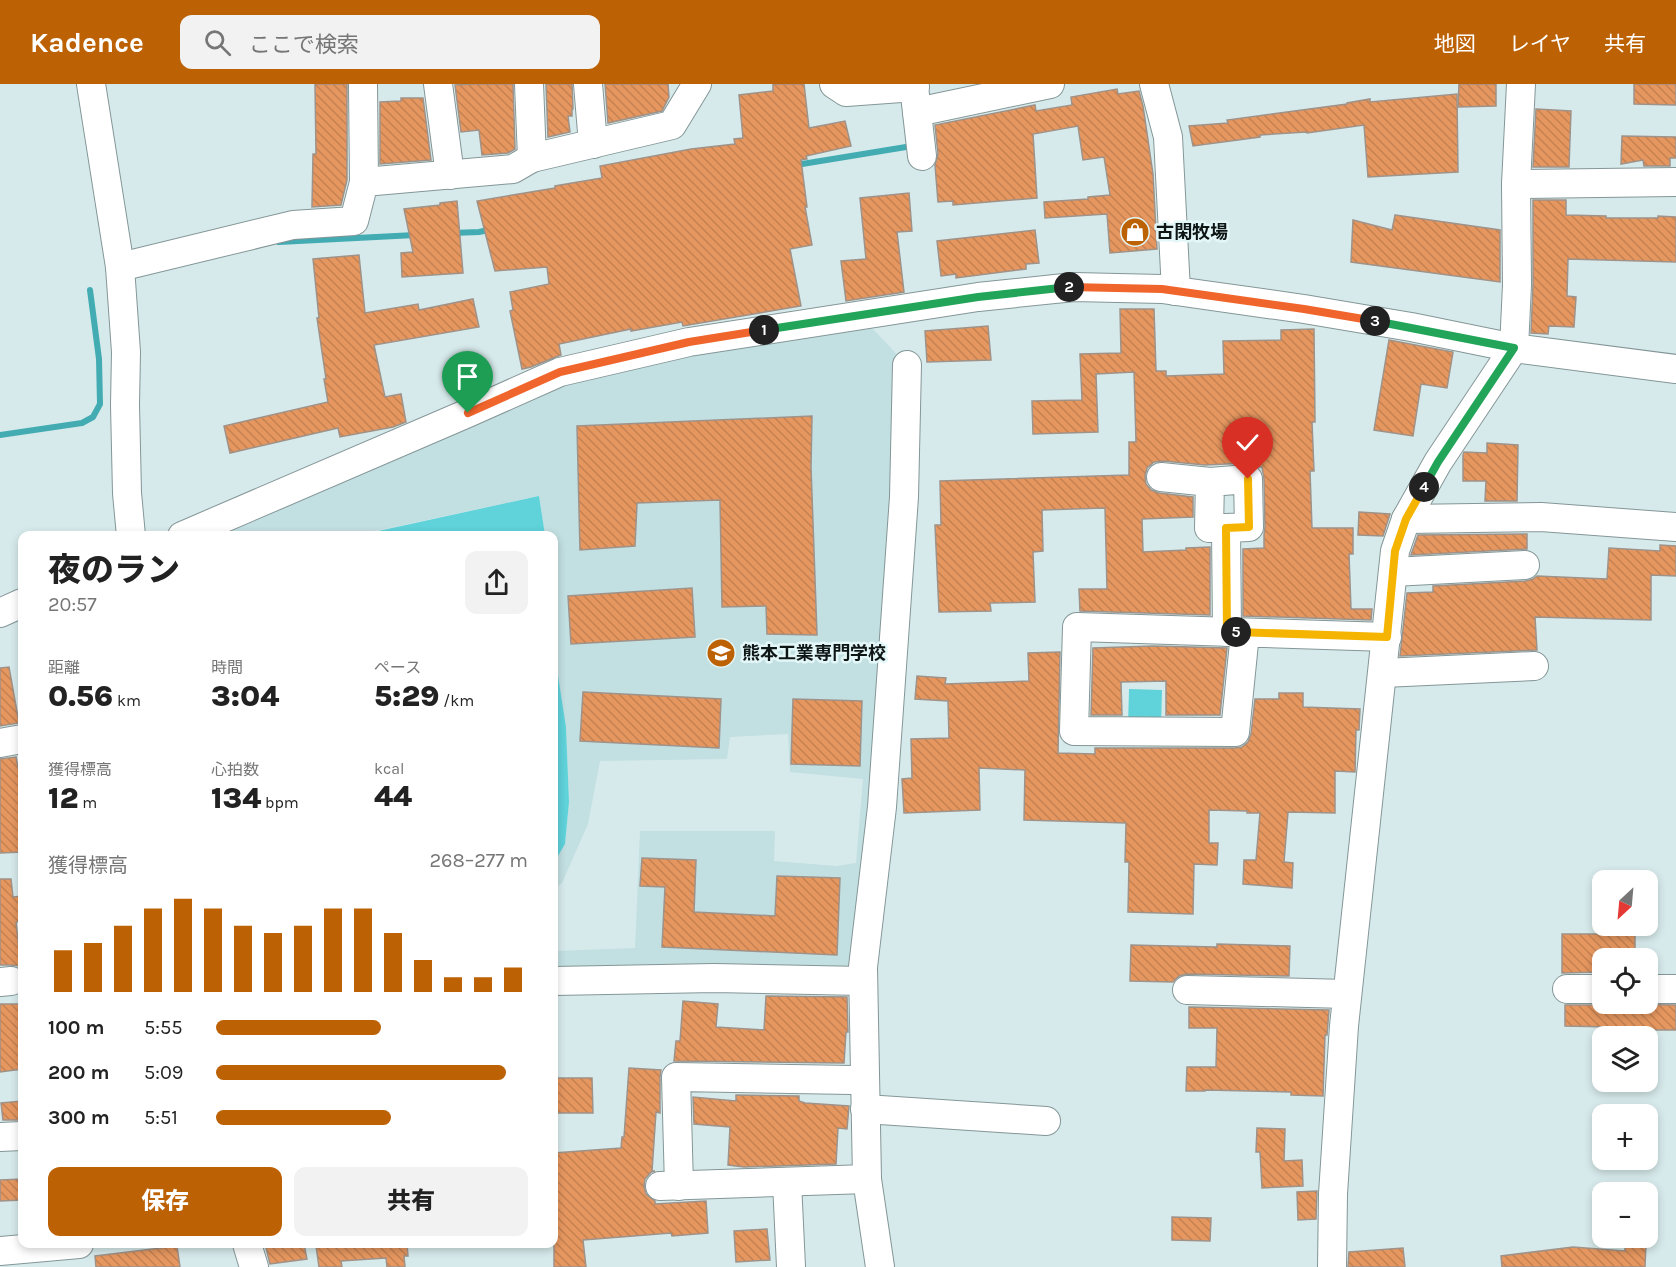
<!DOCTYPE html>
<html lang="ja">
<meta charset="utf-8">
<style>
body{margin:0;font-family:Karla,"Noto Sans JP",sans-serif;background:#f2f2f2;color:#222;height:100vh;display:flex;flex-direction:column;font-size:22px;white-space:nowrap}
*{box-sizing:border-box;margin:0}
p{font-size:20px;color:#767676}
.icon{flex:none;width:33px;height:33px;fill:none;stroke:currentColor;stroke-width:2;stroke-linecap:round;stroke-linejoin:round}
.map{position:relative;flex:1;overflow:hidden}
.drawer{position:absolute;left:18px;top:447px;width:540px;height:717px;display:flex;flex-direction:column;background:#fff;border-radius:12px;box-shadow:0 3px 9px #0003}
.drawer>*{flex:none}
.needle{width:39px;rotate:206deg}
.fabs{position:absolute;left:1592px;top:786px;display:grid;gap:12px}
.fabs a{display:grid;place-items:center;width:66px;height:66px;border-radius:12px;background:#fff;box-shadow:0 3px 9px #0003;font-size:30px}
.pin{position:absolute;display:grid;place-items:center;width:51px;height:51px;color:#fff;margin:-62px -26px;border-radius:50% 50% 50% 0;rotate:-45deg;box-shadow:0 0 6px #0007}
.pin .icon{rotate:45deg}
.km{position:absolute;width:30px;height:30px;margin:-15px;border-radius:50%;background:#222;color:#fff;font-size:16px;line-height:30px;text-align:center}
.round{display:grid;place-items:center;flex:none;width:63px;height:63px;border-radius:12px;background:#f2f2f2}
.headline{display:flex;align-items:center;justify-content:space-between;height:102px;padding:0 30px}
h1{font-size:33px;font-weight:800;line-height:45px}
.metrics{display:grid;grid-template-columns:repeat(3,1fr);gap:9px;height:102px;padding:6px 30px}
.metrics div{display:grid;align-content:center}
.metrics b{font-size:30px;font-weight:800}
.metrics small{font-size:16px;font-weight:400}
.metrics p{font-size:16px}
.chart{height:168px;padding:12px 30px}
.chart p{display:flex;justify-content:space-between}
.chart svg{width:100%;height:108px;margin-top:6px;stroke:#bc6104;stroke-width:6}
.button{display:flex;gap:12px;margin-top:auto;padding:12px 30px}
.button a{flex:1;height:69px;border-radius:12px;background:#bc6104;color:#fff;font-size:24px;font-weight:800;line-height:69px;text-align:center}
.button a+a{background:#f2f2f2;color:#222}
ul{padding:0 30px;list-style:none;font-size:20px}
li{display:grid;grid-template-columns:96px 72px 1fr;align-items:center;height:45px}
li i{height:15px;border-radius:8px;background:#bc6104}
header{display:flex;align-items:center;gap:36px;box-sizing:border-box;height:84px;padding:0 30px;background:#bc6104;color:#fff}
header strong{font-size:28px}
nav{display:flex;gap:33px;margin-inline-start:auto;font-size:21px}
.search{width:420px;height:54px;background:#f2f2f2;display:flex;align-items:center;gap:15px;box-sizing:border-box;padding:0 21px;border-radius:12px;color:#767676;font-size:22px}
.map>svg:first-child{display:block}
</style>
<header>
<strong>Kadence</strong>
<div class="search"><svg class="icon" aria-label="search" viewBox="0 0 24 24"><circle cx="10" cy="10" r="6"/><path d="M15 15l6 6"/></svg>ここで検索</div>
<nav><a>地図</a><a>レイヤ</a><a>共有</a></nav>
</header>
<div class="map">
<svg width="1676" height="1183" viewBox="0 0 1676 1183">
<defs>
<pattern id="building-back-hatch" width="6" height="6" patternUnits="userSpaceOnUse" patternTransform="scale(1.5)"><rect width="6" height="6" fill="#e6975f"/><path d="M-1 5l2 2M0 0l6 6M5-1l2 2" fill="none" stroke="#c48152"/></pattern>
</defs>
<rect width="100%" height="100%" fill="#d7eaeb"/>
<path fill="#c2dfe1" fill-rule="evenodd" d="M 872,244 L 907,281 L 904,413 L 851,891 L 554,885 L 554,867 L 635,864 L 640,747 L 775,747 L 774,777 L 837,782 L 856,779 L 863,695 L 790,688 L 788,650 L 730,653 L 727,675 L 600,677 L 588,740 L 562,799 L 554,805 L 554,779 L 565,760 L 569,718 L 566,643 L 556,578 L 554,452 L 545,451 L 539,412 L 356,451 L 216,452 L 565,300 L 720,265 ZM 812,332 L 811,383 L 817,551 L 767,550 L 764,373 L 639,375 L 635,462 L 580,466 L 577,342 ZM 708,379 L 709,417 L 656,419 L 655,381 ZM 691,505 L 694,553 L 571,560 L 568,512 ZM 583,608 L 721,615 L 719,663 L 580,656 ZM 793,615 L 862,618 L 860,682 L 791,680 Z"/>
<g fill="#5fd2da">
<polygon points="539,412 545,451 356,451 369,449"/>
<polygon points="554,510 556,578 566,643 569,718 565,760 554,779"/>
<polygon points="1129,605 1162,606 1161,642 1128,642"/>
</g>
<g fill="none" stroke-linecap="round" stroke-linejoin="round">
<g stroke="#43acb3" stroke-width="6">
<polyline points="796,81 906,63"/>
<polyline points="452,149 479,148 493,145"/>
<polyline points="279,158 415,151"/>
<polyline points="0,351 82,339 93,333 100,320 99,275 90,206"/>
</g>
</g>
<g fill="url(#building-back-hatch)" stroke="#9f9289" stroke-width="1.5">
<polygon points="315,0 347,0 347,96 341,121 312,123 313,70 316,70"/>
<polygon points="473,0 513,0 515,65 508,69 482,71 479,46 461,48 455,1"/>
<polygon points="546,0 572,0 573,25 572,25 572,32 568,32 570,48 548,53"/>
<polygon points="605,0 668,0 669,13 662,27 608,39"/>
<polygon points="773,0 804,0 809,44 845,37 851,62 806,72 807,75 801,76 807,123 805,123 812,161 790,165 801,222 683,242 682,238 631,247 631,245 559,260 561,271 531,283 522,285 510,227 513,226 510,208 549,200 547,183 495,187 477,117 555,104 555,102 602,94 600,82 691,65 735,60 734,55 743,54 739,11 773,7"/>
<polygon points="1459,0 1496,0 1496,22 1458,23"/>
<polygon points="1634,0 1676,0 1676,21 1634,20"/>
<polygon points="1117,5 1118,10 1139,7 1143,22 1153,90 1157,165 1110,169 1107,130 1045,134 1044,118 1088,115 1088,113 1110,111 1104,73 1083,76 1078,42 1033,50 1037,114 953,121 953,117 938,118 935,81 938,70 935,41 1035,21 1036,27 1072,21 1071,13"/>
<polygon points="1457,10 1458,88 1368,93 1364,41 1307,49 1306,48 1260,51 1260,53 1193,62 1189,42 1228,39 1227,36 1347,20 1347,19 1370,15 1370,18"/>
<polygon points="401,14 423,14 431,76 380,80 380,18 401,17"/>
<polygon points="1536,25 1571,27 1569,83 1533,83"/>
<polygon points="1622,52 1676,53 1676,74 1670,74 1670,82 1644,82 1643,76 1621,80"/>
<polygon points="909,109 912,147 897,148 904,208 846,217 841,177 866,175 860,114"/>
<polygon points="1533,116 1566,116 1566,131 1606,132 1606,134 1658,134 1658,132 1676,133 1676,178 1568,175 1567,212 1576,213 1574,243 1549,242 1548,250 1531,249 1533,201"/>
<polygon points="457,117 463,189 402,193 401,169 413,168 404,125 440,121 440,119"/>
<polygon points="1395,131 1500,146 1500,198 1351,178 1353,136 1392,146"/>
<polygon points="1035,146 1039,179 1026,180 1026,185 956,194 956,190 941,192 937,157"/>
<polygon points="359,171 365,229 418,220 419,226 473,215 479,243 374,261 385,313 401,310 406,338 393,343 340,353 338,344 230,369 224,342 328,318 324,295 326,295 317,234 319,234 313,175"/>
<polygon points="1120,225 1154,225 1156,287 1166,287 1166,292 1224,290 1223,257 1281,256 1281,246 1314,245 1315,338 1312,338 1314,387 1310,387 1312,444 1353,444 1353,470 1349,470 1351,525 1372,525 1371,536 1243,532 1243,465 1264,464 1264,450 1265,443 1264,395 1262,383 1258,383 1255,379 1247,379 1205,381 1163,377 1154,378 1147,384 1145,392 1146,400 1151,406 1159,409 1193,413 1193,433 1142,435 1143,468 1186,466 1186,464 1210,463 1210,531 1080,527 1079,505 1107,505 1105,424 1042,426 1043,467 1033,468 1035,518 990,519 991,527 939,528 935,441 941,441 940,397 1129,391 1129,358 1136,358 1134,288 1096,290 1098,348 1033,350 1032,317 1082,316 1080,270 1121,269"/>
<polygon points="988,242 991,276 927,278 925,247"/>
<polygon points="1389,256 1453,268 1447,304 1421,300 1413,352 1374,346"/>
<polygon points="812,332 811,383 817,551 767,550 766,522 722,523 720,416 637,419 635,462 580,466 577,342"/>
<polygon points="1487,359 1518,361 1517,417 1485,417 1486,397 1463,397 1463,371 1464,368 1487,369"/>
<polygon points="1359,428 1390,430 1383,452 1358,451"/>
<polygon points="1527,450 1527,465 1411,471 1418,451"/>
<polygon points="1660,461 1676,462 1676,492 1651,491 1651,536 1535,533 1537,566 1400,572 1407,509 1433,508 1433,502 1526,497 1533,495 1537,492 1607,495 1609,464 1660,467"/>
<polygon points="692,504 695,553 571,560 568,512"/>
<polygon points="1154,562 1227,564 1220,631 1166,631 1166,597 1121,598 1122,631 1091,631 1093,564"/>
<polygon points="1060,568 1058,669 1095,670 1095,664 1235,664 1242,663 1248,658 1251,650 1255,615 1279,615 1279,609 1303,609 1303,623 1360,625 1359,646 1356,646 1355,688 1335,687 1335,729 1288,728 1284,778 1293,779 1292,804 1243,800 1244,776 1256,776 1260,729 1247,729 1247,727 1209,726 1209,759 1218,759 1217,781 1194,780 1193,830 1128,828 1129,778 1125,778 1126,739 1024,736 1025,686 979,684 980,726 904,729 902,695 912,694 911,655 949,654 948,617 915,615 917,592 946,594 945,600 1029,597 1028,569"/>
<polygon points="9,583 19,639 0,642 0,584"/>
<polygon points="583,608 721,615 719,664 580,657"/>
<polygon points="793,615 862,617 860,682 791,680"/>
<polygon points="16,673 21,699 22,720 22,768 0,769 0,675"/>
<polygon points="642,774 696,776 694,828 775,832 777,792 840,794 837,871 662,863 665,803 640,802"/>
<polygon points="0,795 11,795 13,813 22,812 22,837 16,838 21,882 10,881 0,881"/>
<polygon points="1562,850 1635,850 1635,874 1602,874 1602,888 1562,889"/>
<polygon points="1217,860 1290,862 1289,892 1187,890 1179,892 1173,898 1130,897 1131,861 1217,863"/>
<polygon points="766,912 847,913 848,948 846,948 844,979 674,977 676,957 680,957 683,917 718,920 716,943 764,946"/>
<polygon points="0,920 22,920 22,985 0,988"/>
<polygon points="1610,920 1676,921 1676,946 1609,946 1609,943 1565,942 1565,921 1602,921"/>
<polygon points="1189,923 1329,926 1327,951 1325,951 1323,1012 1291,1011 1291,1008 1205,1006 1205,1007 1186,1007 1187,983 1216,983 1217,944 1189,944"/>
<polygon points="629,984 661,986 660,993 660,1029 656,1028 652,1087 655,1087 651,1088 645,1095 644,1102 646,1110 655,1117 655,1120 706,1117 708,1149 672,1152 671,1149 583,1156 586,1183 554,1183 554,1069 621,1064 622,1053 624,1053"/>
<polygon points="554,994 592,994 593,1029 554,1029"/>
<polygon points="736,1011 799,1012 799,1017 805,1019 849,1022 847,1045 838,1044 836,1080 744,1083 728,1081 730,1043 694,1040 693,1013 736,1017"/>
<polygon points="22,1017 22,1036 3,1036 1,1019"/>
<polygon points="1257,1044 1285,1045 1284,1077 1302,1076 1303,1102 1262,1104 1260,1068 1256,1068"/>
<polygon points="22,1095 22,1116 0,1117 0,1096"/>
<polygon points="1317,1107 1316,1135 1298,1136 1297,1108"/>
<polygon points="1172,1133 1211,1134 1210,1157 1172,1156"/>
<polygon points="767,1145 770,1176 736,1178 734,1147"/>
<polygon points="265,1160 304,1160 307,1175 270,1180"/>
<polygon points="340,1160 407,1160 408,1172 404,1172 405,1183 387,1183 386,1174 341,1177 342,1183 319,1183 316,1162"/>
<polygon points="1625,1160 1646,1160 1645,1183 1502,1183 1501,1172 1573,1163 1625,1167"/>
<polygon points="177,1162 180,1183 96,1183 95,1172"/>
<polygon points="1403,1164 1405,1183 1348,1183 1349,1168"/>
</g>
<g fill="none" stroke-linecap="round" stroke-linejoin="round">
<g stroke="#849697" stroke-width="30">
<g id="minor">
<polyline points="91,0 120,183 126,268 125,321 127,409 131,452"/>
<polyline points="363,0 364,98"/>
<polyline points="438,0 450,91"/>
<polyline points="529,0 532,74"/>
<polyline points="588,0 593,60"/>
<polyline points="834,0 846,8 915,3"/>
<polyline points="1154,0 1168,53 1176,207"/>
<polyline points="915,11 922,72"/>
<polyline points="917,28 1050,0"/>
<polyline points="1516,100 1676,98"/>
<polyline points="120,183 293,141 354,137 364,98 513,85 532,74 672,41 697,0"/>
<polyline points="1161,393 1210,398"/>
<polyline points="1406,435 1541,433 1676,443"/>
<polyline points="1226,444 1249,443 1248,395 1210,398 1209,444 1226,444 1227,548"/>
<polyline points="182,452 468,329 560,288 689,258 978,213 1074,203 1162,205 1304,225 1411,243 1514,264 1676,285"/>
<polyline points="1393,488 1525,481"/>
<polyline points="0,529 22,519"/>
<polyline points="1245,549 1235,648 1074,647 1077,543 1387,553"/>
<polyline points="1383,589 1534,582"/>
<polyline points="0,659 22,655"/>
<polyline points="554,897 714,894 863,897"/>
<polyline points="0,898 11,897"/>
<polyline points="1567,905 1602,905"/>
<polyline points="1647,905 1676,905"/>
<polyline points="1187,906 1347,910"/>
<polyline points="865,1025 1046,1037"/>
<polyline points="0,1053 22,1052"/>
<polyline points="787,1098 791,1183"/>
<polyline points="660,1102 867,1095"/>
<polyline points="679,1102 676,993 852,996"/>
<polyline points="247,1160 254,1183"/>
<polyline points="0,1167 79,1160"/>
<polyline points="880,1183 867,1095 863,883 882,723 904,413 907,281"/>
<polyline points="1332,1183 1333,1110 1344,942 1395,467 1406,435 1438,378 1514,264 1517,201 1516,100 1521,0"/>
</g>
</g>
<use href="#minor" stroke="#fff" stroke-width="28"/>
</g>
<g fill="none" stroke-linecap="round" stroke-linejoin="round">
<g stroke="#fff" stroke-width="12">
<polyline id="split-1" points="468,329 560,288 689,258 764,246"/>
</g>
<g stroke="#fff" stroke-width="12">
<polyline id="split-2" points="764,246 978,213 1069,203"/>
</g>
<g stroke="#fff" stroke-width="12">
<polyline id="split-3" points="1069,203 1162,205 1304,225 1375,237"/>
</g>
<g stroke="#fff" stroke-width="12">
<polyline id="split-4" points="1375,237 1514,264 1438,378 1424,403"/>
</g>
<g stroke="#fff" stroke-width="12">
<polyline id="split-5" points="1236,548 1387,553 1395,467 1406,435 1424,403"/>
</g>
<g stroke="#fff" stroke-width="12">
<polyline id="split-6" points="1236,548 1227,548 1226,444 1249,443 1248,395"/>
</g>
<use href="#split-1" stroke="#f0652b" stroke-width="8"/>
<use href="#split-2" stroke="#22a559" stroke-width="8"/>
<use href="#split-3" stroke="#f0652b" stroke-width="8"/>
<use href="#split-4" stroke="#22a559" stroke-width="8"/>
<use href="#split-5" stroke="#f5b400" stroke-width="8"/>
<use href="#split-6" stroke="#f5b400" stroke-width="8"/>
</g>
<defs>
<g id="shop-disc" transform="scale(1.5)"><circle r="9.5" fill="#bc6104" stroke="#e4f7f8"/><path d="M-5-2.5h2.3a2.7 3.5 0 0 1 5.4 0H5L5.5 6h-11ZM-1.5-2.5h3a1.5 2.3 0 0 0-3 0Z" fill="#fff"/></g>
<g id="school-disc" transform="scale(1.5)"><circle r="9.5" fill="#bc6104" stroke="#e4f7f8"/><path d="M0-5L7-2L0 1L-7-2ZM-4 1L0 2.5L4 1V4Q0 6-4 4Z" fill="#fff"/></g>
</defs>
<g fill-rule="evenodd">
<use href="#shop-disc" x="1135" y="148"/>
<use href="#school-disc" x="721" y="569"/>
</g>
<g text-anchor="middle" stroke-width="5" stroke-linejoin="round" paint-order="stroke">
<g font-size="18" font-weight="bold" fill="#0e1515" stroke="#e4f7f8" text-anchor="start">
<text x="1156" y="154">古閑牧場</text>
<text x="742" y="575">熊本工業専門学校</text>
</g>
</g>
</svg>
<div class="fabs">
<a><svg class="needle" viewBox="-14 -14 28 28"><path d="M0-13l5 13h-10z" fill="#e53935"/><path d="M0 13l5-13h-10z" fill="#767676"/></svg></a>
<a><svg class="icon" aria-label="locate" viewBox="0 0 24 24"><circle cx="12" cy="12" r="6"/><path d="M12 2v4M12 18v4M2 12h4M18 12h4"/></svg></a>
<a><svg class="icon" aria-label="layers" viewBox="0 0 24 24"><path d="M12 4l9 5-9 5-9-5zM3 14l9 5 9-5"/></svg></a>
<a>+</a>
<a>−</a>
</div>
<div class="pin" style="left:468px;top:329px;background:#1e9e55"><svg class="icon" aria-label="arrive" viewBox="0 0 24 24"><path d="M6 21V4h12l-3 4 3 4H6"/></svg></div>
<div class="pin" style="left:1248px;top:395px;background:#d93025"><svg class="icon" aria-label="check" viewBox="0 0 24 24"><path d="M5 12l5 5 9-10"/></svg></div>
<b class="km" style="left:764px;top:246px">1</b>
<b class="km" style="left:1069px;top:203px">2</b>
<b class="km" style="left:1375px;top:237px">3</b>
<b class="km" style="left:1424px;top:403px">4</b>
<b class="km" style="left:1236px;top:548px">5</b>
<section class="drawer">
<div class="headline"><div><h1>夜のラン</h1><p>20:57</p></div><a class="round"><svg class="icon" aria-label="share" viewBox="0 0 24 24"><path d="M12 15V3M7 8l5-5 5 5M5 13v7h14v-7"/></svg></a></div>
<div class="metrics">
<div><p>距離</p><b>0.56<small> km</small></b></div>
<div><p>時間</p><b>3:04</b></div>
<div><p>ペース</p><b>5:29<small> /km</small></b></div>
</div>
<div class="metrics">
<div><p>獲得標高</p><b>12<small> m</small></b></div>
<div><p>心拍数</p><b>134<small> bpm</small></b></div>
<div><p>kcal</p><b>44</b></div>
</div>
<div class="chart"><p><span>獲得標高</span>268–277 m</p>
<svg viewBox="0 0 160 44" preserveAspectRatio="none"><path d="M5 44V27M15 44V24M25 44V17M35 44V10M45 44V6M55 44V10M65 44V17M75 44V20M85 44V17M95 44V10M105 44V10M115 44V20M125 44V31M135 44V38M145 44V38M155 44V34"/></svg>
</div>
<ul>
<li><b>100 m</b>5:55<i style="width:53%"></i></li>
<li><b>200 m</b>5:09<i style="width:93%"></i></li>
<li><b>300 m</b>5:51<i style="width:56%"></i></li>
</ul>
<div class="button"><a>保存</a><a>共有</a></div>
</section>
</div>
